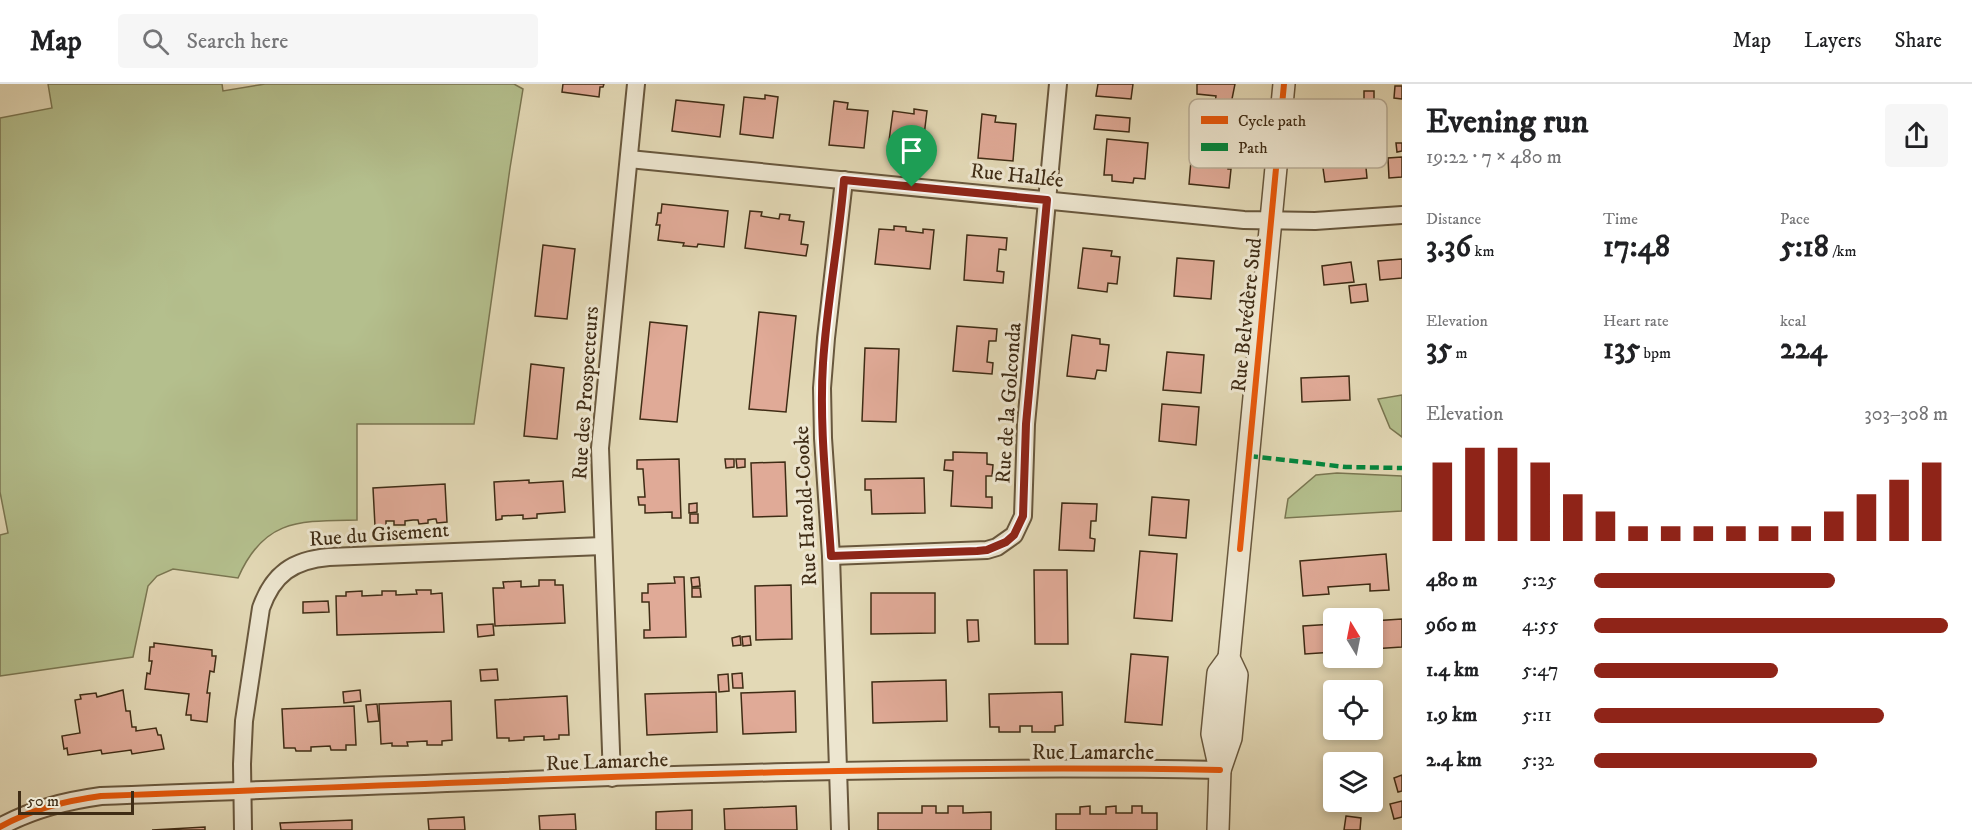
<!DOCTYPE html>
<meta charset="utf-8">
<style>
body{margin:0;font-family:"IM FELL DW Pica",serif;background:#f6f6f6;color:#202124;height:100vh;display:flex;flex-direction:column;font-size:22px;white-space:nowrap}
*{box-sizing:border-box;margin:0}
p{font-size:20px;color:#757577}
.icon{flex:none;width:33px;height:33px;fill:none;stroke:currentColor;stroke-width:2;stroke-linecap:round;stroke-linejoin:round}
.map{position:relative;flex:1;overflow:hidden}
.drawer{display:flex;flex-direction:column;background:#fff;width:570px}
.drawer>*{flex:none}
.needle{width:39px;rotate:350deg}
.tools{position:absolute;left:1323px;top:524px;display:grid;gap:12px}
.tools a{display:grid;place-items:center;width:60px;height:60px;border-radius:6px;background:#fff;box-shadow:0 3px 9px #0003;font-size:30px}
.scale{position:absolute;left:18px;bottom:15px;width:116px;box-sizing:border-box;padding-left:6px;border:3px solid #3f2c15;border-top:0;font-size:16px;line-height:21px;white-space:nowrap;color:#3f2c15;-webkit-text-stroke:4px #ede6d0;paint-order:stroke}
.pin{position:absolute;display:grid;place-items:center;width:51px;height:51px;color:#fff;margin:-62px -26px;border-radius:50% 50% 50% 0;rotate:-45deg;box-shadow:0 0 6px #0007}
.pin .icon{rotate:45deg}
.round{display:grid;place-items:center;flex:none;width:63px;height:63px;border-radius:6px;background:#f6f6f6}
.overview{display:flex;align-items:center;justify-content:space-between;height:102px;padding:0 24px}
h1{font-size:33px;font-weight:800;line-height:45px}
.figures{display:grid;grid-template-columns:repeat(3,1fr);gap:9px;height:102px;padding:6px 24px}
.figures div{display:grid;align-content:center}
.figures b{font-size:30px;font-weight:800}
.figures small{font-size:16px;font-weight:400}
.figures p{font-size:16px}
.chart{height:168px;padding:12px 24px}
.chart p{display:flex;justify-content:space-between}
.chart svg{width:100%;height:108px;margin-top:6px;stroke:#8f2418;stroke-width:6}
ul{padding:0 24px;list-style:none;font-size:20px}
li{display:grid;grid-template-columns:96px 72px 1fr;align-items:center;height:45px}
li i{height:15px;border-radius:8px;background:#8f2418}
header{display:flex;align-items:center;gap:36px;box-sizing:border-box;height:84px;padding:0 30px;background:#fff;border-bottom:2px solid #e0e0e0}
header strong{font-size:28px}
nav{display:flex;gap:33px;margin-inline-start:auto;font-size:21px}
.search{width:420px;height:54px;background:#f6f6f6;display:flex;align-items:center;gap:15px;box-sizing:border-box;padding:0 21px;border-radius:6px;color:#757577;font-size:22px}
main{display:flex;flex:1;min-height:0}
.map>svg:first-child{display:block}
</style>
<header>
<strong>Map</strong>
<div class="search"><svg class="icon" aria-label="search" viewBox="0 0 24 24"><circle cx="10" cy="10" r="6"/><path d="M15 15l6 6"/></svg>Search here</div>
<nav><a>Map</a><a>Layers</a><a>Share</a></nav>
</header>
<main>
<div class="map">
<svg width="1402" height="746" viewBox="0 0 1402 746">
<rect width="100%" height="100%" fill="#e3d9b6"/>
<filter id="stains"><feTurbulence type="fractalNoise" baseFrequency=".00333" numOctaves="4"/><feColorMatrix values="0 0 0 0 .2 0 0 0 0 .09 0 0 0 0 .02 0 0 0 .5 -.17"/></filter>
<radialGradient id="worn" r=".72"><stop offset=".6" stop-color="#630" stop-opacity="0"/><stop offset="1" stop-color="#630" stop-opacity=".3"/></radialGradient>
<g fill="#b4bf8d" stroke="#7a7651" stroke-width="1.5">
<path d="M 48,0 L 222,0 L 223,7 L 265,0 L 514,0 L 523,5 L 510,84 L 474,340 L 357,340 L 357,436 C 300,437 264,434 238,494 L 173,485 L 157,492 L 148,502 L 133,573 L 0,592 L 0,451 L 8,449 L 0,408 L 0,34 L 52,24 Z"/>
<polygon points="1402,311 1402,353 1390,344 1378,315"/>
<polygon points="1337,389 1402,392 1402,427 1285,434 1288,415 1316,391"/>
</g>
<g fill="#e0aa97" stroke="#3f2c15" stroke-width="1.5">
<polygon points="563,0 604,0 603,3 600,3 599,13 562,8"/>
<polygon points="1098,0 1133,0 1131,15 1096,12"/>
<polygon points="1197,0 1235,0 1231,20 1215,19 1216,12 1197,10"/>
<polygon points="1395,2 1402,2 1402,15 1394,14"/>
<rect x="1364" y="7" width="10" height="16"/>
<polygon points="765,11 778,13 773,54 740,50 744,13 765,15"/>
<polygon points="676,16 724,21 720,53 672,47"/>
<polygon points="834,17 848,19 847,25 868,27 864,64 829,61"/>
<polygon points="914,25 927,27 922,68 888,64 893,27 914,30"/>
<polygon points="982,30 996,32 995,38 1016,40 1013,77 978,74"/>
<polygon points="1096,31 1130,34 1129,48 1094,45"/>
<polygon points="1107,55 1148,59 1145,95 1134,94 1133,99 1112,97 1112,91 1104,91"/>
<polygon points="1212,59 1228,61 1228,85 1231,85 1229,104 1189,100 1192,65 1212,66"/>
<polygon points="1396,59 1402,59 1402,67 1397,68"/>
<polygon points="1349,69 1350,75 1365,73 1367,94 1325,98 1322,77 1328,77 1327,71"/>
<polygon points="1402,73 1402,93 1389,94 1388,74"/>
<polygon points="662,120 728,127 724,163 698,160 697,163 686,162 683,162 684,159 658,156 660,141 656,141 657,138 658,129 661,129"/>
<polygon points="750,127 762,128 761,132 779,135 780,130 790,131 789,136 804,138 801,160 808,161 806,172 745,164"/>
<polygon points="894,142 906,143 906,147 923,149 923,145 934,146 930,185 875,180 879,145 894,146"/>
<polygon points="967,151 1007,154 1006,166 999,165 997,187 1004,188 1003,199 964,196"/>
<polygon points="543,161 575,165 567,235 535,232"/>
<polygon points="1083,164 1112,167 1111,172 1120,173 1117,200 1108,199 1107,208 1078,204"/>
<polygon points="1177,174 1214,177 1211,215 1174,212"/>
<polygon points="1402,175 1402,194 1380,196 1378,177"/>
<polygon points="1351,178 1354,198 1324,201 1322,182"/>
<polygon points="1366,200 1368,217 1351,219 1349,202"/>
<polygon points="759,228 796,232 786,328 749,325"/>
<polygon points="650,238 687,242 677,338 640,335"/>
<polygon points="957,242 997,245 996,257 989,257 987,278 993,279 992,290 953,287"/>
<polygon points="1072,251 1100,255 1100,260 1109,261 1106,287 1097,286 1095,295 1067,292"/>
<polygon points="865,264 899,265 896,338 862,337"/>
<polygon points="1167,268 1204,271 1201,309 1163,306"/>
<polygon points="531,280 564,284 557,355 524,352"/>
<polygon points="1349,292 1350,316 1302,318 1301,294"/>
<polygon points="1162,320 1199,323 1196,361 1159,357"/>
<polygon points="953,368 987,369 987,380 993,381 992,392 986,392 986,413 992,413 992,424 951,422 953,387 944,386 945,376 953,376"/>
<polygon points="679,375 681,434 672,434 672,428 645,429 645,421 639,421 638,413 645,413 643,385 637,385 637,376"/>
<polygon points="725,375 734,375 734,383 726,384"/>
<polygon points="736,375 745,375 745,383 737,384"/>
<polygon points="785,378 787,432 753,433 751,379"/>
<polygon points="924,394 925,429 872,430 871,406 865,406 865,395"/>
<polygon points="529,396 529,399 563,397 565,428 537,430 537,434 523,435 523,431 502,432 502,435 496,436 494,398"/>
<polygon points="445,400 447,438 437,439 436,435 434,435 428,436 428,439 419,440 418,436 413,436 405,437 405,441 394,441 394,437 386,437 386,442 375,442 373,404"/>
<polygon points="1152,413 1189,416 1186,454 1149,451"/>
<polygon points="697,419 697,428 689,429 689,420"/>
<polygon points="1062,419 1097,420 1096,437 1091,437 1090,454 1095,455 1094,467 1059,466"/>
<rect x="690" y="430" width="8" height="9"/>
<polygon points="1140,467 1177,470 1172,537 1134,534"/>
<polygon points="1386,470 1389,506 1370,507 1370,500 1328,503 1329,510 1303,512 1300,477"/>
<polygon points="1034,486 1067,486 1068,560 1035,560"/>
<polygon points="674,493 684,493 686,553 644,554 644,546 650,546 649,518 642,518 642,509 648,509 648,500 675,499"/>
<polygon points="699,493 700,502 692,503 691,494"/>
<polygon points="539,496 555,496 555,501 563,501 565,539 495,542 493,504 504,504 503,498 521,497 521,503 539,502"/>
<polygon points="791,501 792,555 756,556 755,502"/>
<polygon points="692,504 700,504 701,513 692,513"/>
<polygon points="416,506 431,506 431,510 442,509 444,548 337,551 336,512 346,512 346,508 362,507 362,512 382,511 382,507 396,507 396,511 417,510"/>
<polygon points="871,509 935,509 935,549 871,550"/>
<polygon points="328,517 329,528 303,529 303,518"/>
<polygon points="1402,535 1402,563 1372,565 1372,537"/>
<polygon points="967,536 978,536 979,557 968,558"/>
<polygon points="493,540 494,551 478,553 477,541"/>
<polygon points="1334,540 1334,568 1305,570 1303,542"/>
<polygon points="740,552 741,561 733,562 732,554"/>
<polygon points="750,552 751,561 743,562 742,553"/>
<polygon points="154,559 212,566 212,572 216,572 214,588 210,587 207,609 210,609 207,638 191,636 191,631 186,631 189,610 145,605 147,589 150,590 152,577 149,577 150,563 154,563"/>
<polygon points="1131,570 1168,573 1162,641 1125,638"/>
<polygon points="497,585 498,596 481,597 480,586"/>
<polygon points="742,589 743,604 733,604 732,590"/>
<polygon points="728,590 729,607 719,608 718,591"/>
<polygon points="946,596 947,637 873,639 872,598"/>
<polygon points="123,606 126,627 130,627 132,643 136,643 136,647 156,644 158,651 161,651 164,665 132,670 131,666 102,670 101,666 68,671 67,664 64,665 62,652 80,649 75,616 81,615 80,611 96,609 97,613"/>
<polygon points="360,606 361,617 344,619 343,608"/>
<polygon points="795,607 796,648 743,650 741,609"/>
<polygon points="716,608 717,648 647,651 645,610"/>
<polygon points="1062,608 1063,641 1055,642 1055,648 1032,648 1032,642 1020,642 1020,648 999,648 999,643 990,643 989,610"/>
<polygon points="567,612 569,651 559,651 559,655 544,656 544,652 524,653 524,656 509,657 509,654 497,654 495,616"/>
<polygon points="451,617 452,656 442,657 442,661 427,661 427,657 407,658 408,662 392,662 392,659 381,660 379,620"/>
<polygon points="377,620 379,637 368,638 366,621"/>
<polygon points="354,622 356,661 346,661 346,666 331,666 330,662 311,663 311,667 296,667 295,664 284,664 282,625"/>
<polygon points="1402,691 1402,707 1398,708 1394,694"/>
<polygon points="1402,717 1402,733 1394,735 1390,720"/>
<polygon points="796,722 797,746 725,746 724,725"/>
<polygon points="922,722 936,722 936,729 948,729 948,722 963,722 963,729 991,728 991,746 878,746 878,729 922,729"/>
<polygon points="1090,722 1090,730 1106,730 1106,723 1116,722 1116,729 1132,729 1132,722 1142,722 1142,729 1157,729 1157,746 1056,746 1056,730 1080,730 1080,723"/>
<polygon points="692,726 692,746 656,746 656,728"/>
<polygon points="575,730 576,746 540,746 539,732"/>
<polygon points="1346,732 1361,734 1360,746 1344,746"/>
<polygon points="464,733 465,746 429,746 428,735"/>
<polygon points="352,736 352,746 281,746 280,739"/>
<polygon points="205,743 205,746 152,746"/>
</g>
<g fill="none" stroke-linecap="round" stroke-linejoin="round">
<g stroke="#68573d" stroke-width="20">
<g id="minor">
<polyline points="629,75 1244,136 1315,137 1402,131"/>
<polyline points="831,472 987,466 997,463 1014,451 1023,432 1026,340 1058,0"/>
<polyline points="612,694 600,364 636,0"/>
<path d="M 0,743 C 32,725 65,717 101,712 C 474,699 847,679 1220,686"/>
<path d="M 243,746 L 242,680 L 244,637 L 261,524 C 273,490 293,476 329,473 L 603,462"/>
<polyline points="840,746 831,472 823,354 822,304 826,254 844,96"/>
</g>
</g>
<g stroke="#68573d" stroke-width="24">
<g id="tertiary">
<polyline points="1220,686 1231,654 1237,591 1229,574 1284,0"/>
<polyline points="1218,746 1220,686 1212,650 1218,589 1229,574"/>
</g>
</g>
<use href="#minor" stroke="#ede6d0" stroke-width="16"/>
<use href="#tertiary" stroke="#ede6d0" stroke-width="21"/>
<polyline stroke="#00873e" stroke-width="4.5" stroke-dasharray="9 4.5" stroke-linecap="butt" points="1249,372 1346,383 1402,384"/>
<g stroke="#ede6d0" stroke-width="10">
<g id="cycleway">
<polyline points="1240,465 1284,0"/>
<path d="M 0,743 C 32,725 65,717 101,712 C 474,699 847,679 1220,686"/>
</g>
</g>
<use href="#cycleway" stroke="#e8590c" stroke-width="6"/>
</g>
<g fill="none" stroke-linecap="round" stroke-linejoin="round">
<g stroke="#fff" stroke-width="12">
<path id="route" d="M 844,96 L 1047,116 L 1026,340 L 1023,432 L 1014,451 L 1006,458 L 987,466 L 977,467 L 831,472 C 827,408 819,343 823,279 C 827,218 839,157 844,96 Z"/>
</g>
<use href="#route" stroke="#8f2418" stroke-width="8"/>
</g>
<g text-anchor="middle" stroke-width="6" stroke-linejoin="round" paint-order="stroke">
<g font-size="21" fill="#3f2c15" stroke="#ede6d0">
<text transform="translate(1017 91) rotate(6)" y="7">Rue Hallée</text>
<text transform="translate(1246 231) rotate(-84)" y="7">Rue Belvédère Sud</text>
<text transform="translate(585 309) rotate(-86)" y="7">Rue des Prospecteurs</text>
<text transform="translate(1008 319) rotate(-86)" y="7">Rue de la Golconda</text>
<text transform="translate(805 422) rotate(-93)" y="7">Rue Harold-Cooke</text>
<text transform="translate(379 450) rotate(-4)" y="7">Rue du Gisement</text>
<text x="1093" y="675">Rue Lamarche</text>
<text transform="translate(607 677) rotate(-2)" y="7">Rue Lamarche</text>
</g>
</g>
<rect x="1189" y="15" width="198" height="69" rx="9" fill="#ede6d0" stroke="#b9ae98" stroke-width="1.5"/>
<rect x="1201" y="32" width="27" height="8" fill="#e8590c"/>
<rect x="1201" y="59" width="27" height="8" fill="#00873e"/>
<g font-size="16" fill="#3f2c15">
<text x="1238" y="42">Cycle path</text>
<text x="1238" y="69">Path</text>
</g>
<rect width="100%" height="100%" filter="url(#stains)"/>
<rect width="100%" height="100%" fill="url(#worn)"/>
</svg>
<div class="tools">
<a><svg class="needle" viewBox="-14 -14 28 28"><path d="M0-13l5 13h-10z" fill="#e53935"/><path d="M0 13l5-13h-10z" fill="#757577"/></svg></a>
<a><svg class="icon" aria-label="locate" viewBox="0 0 24 24"><circle cx="12" cy="12" r="6"/><path d="M12 2v4M12 18v4M2 12h4M18 12h4"/></svg></a>
<a><svg class="icon" aria-label="layers" viewBox="0 0 24 24"><path d="M12 4l9 5-9 5-9-5zM3 14l9 5 9-5"/></svg></a>
</div>
<div class="scale">50 m</div>
<div class="pin" style="left:912px;top:103px;background:#1e9e55"><svg class="icon" aria-label="arrive" viewBox="0 0 24 24"><path d="M6 21V4h12l-3 4 3 4H6"/></svg></div>
</div>
<section class="drawer">
<div class="overview"><div><h1>Evening run</h1><p>19:22 · 7 × 480 m</p></div><a class="round"><svg class="icon" aria-label="share" viewBox="0 0 24 24"><path d="M12 15V3M7 8l5-5 5 5M5 13v7h14v-7"/></svg></a></div>
<div class="figures">
<div><p>Distance</p><b>3.36<small> km</small></b></div>
<div><p>Time</p><b>17:48</b></div>
<div><p>Pace</p><b>5:18<small> /km</small></b></div>
</div>
<div class="figures">
<div><p>Elevation</p><b>35<small> m</small></b></div>
<div><p>Heart rate</p><b>135<small> bpm</small></b></div>
<div><p>kcal</p><b>224</b></div>
</div>
<div class="chart"><p><span>Elevation</span>303–308 m</p>
<svg viewBox="0 0 160 44" preserveAspectRatio="none"><path d="M5 44V12M15 44V6M25 44V6M35 44V12M45 44V25M55 44V32M65 44V38M75 44V38M85 44V38M95 44V38M105 44V38M115 44V38M125 44V32M135 44V25M145 44V19M155 44V12"/></svg>
</div>
<ul>
<li><b>480 m</b>5:25<i style="width:68%"></i></li>
<li><b>960 m</b>4:55<i style="width:100%"></i></li>
<li><b>1.4 km</b>5:47<i style="width:52%"></i></li>
<li><b>1.9 km</b>5:11<i style="width:82%"></i></li>
<li><b>2.4 km</b>5:32<i style="width:63%"></i></li>
</ul>
</section>
</main>
